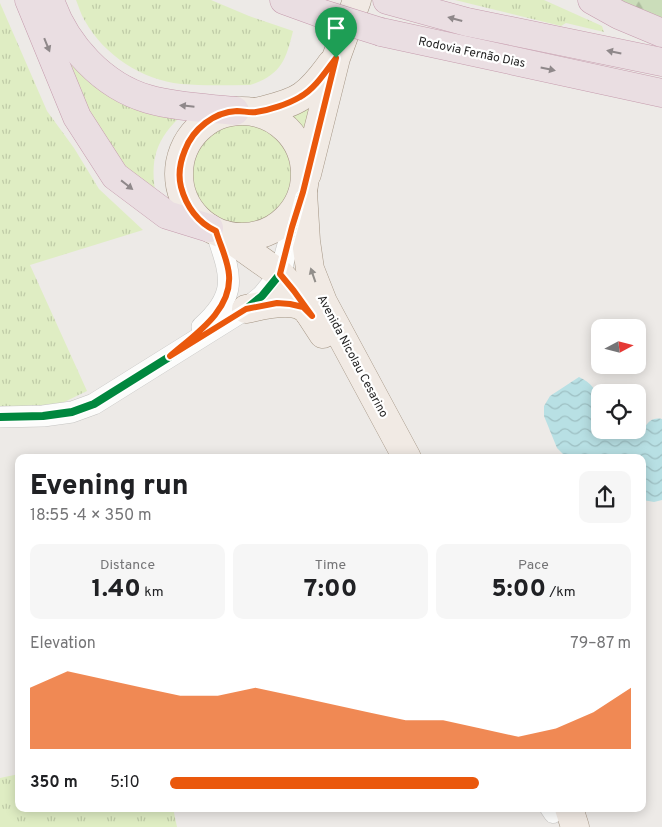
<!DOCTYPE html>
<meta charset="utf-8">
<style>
body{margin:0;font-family:Overpass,sans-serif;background:#f6f6f6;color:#202124;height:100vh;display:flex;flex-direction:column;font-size:19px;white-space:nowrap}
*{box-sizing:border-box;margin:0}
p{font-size:16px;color:#757577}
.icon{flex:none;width:28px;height:28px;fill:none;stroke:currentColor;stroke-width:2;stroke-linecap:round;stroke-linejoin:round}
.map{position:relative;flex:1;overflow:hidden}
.side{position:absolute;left:15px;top:454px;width:631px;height:358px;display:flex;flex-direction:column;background:#fff;border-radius:10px;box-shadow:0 2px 12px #0003}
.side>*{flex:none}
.needle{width:32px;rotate:83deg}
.controls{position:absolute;left:591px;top:319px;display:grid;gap:10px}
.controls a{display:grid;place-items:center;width:55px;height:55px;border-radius:10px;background:#fff;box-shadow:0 2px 12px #0003;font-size:25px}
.pin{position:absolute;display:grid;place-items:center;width:42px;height:42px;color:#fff;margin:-51px -21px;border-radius:50% 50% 50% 0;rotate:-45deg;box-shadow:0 0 5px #0007}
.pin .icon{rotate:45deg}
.round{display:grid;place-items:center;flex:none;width:52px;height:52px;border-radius:10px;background:#f6f6f6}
.head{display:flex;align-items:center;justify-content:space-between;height:85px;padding:0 15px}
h1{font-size:28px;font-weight:800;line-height:38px}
.stats{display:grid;grid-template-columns:repeat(3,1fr);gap:8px;height:85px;padding:5px 15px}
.stats div{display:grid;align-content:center;border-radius:10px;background:#f6f6f6;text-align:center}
.stats b{font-size:25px;font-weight:800}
.stats small{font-size:14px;font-weight:400}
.stats p{font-size:14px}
.chart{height:140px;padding:10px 15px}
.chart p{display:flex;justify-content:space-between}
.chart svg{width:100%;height:90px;margin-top:5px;fill:#ea580c;opacity:.7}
ul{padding:0 15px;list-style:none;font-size:16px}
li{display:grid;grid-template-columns:80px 60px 1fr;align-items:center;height:38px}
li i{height:12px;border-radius:6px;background:#ea580c}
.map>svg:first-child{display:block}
</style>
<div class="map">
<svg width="662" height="827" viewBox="0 0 662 827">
<defs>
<pattern id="grass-tufts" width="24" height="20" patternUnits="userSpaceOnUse" patternTransform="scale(1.25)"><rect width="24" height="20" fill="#dfedc3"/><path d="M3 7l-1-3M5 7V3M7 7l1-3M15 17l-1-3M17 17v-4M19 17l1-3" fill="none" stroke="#bfcba7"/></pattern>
<pattern id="forest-firs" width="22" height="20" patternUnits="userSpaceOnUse" patternTransform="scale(1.25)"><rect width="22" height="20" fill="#cbddba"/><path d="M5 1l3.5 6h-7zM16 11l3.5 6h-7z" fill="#aebd9f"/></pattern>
<pattern id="water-waves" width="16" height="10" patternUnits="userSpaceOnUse" patternTransform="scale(1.25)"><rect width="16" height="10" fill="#b8e0e4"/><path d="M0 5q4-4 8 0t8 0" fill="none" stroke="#9ec0c3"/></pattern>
</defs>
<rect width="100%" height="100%" fill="#edeae7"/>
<g fill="url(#grass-tufts)">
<path d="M 76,0 L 211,0 L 249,16 L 293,31 C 286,60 281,75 250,85 C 227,85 204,86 181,84 C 142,80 104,55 85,21 C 81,15 79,7 76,0 Z"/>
<polygon points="455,0 544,0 602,26 604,32 566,23 561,26"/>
<polygon points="0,3 47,111 74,148 99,189 143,230 30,265 87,391 58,405 0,407"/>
<path d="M 52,22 L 179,118 C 152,144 150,166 157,201 L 102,142 Z"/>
<polygon points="319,90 305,145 300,131 286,116"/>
<circle cx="241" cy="174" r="50"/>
<polygon points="19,774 19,808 173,808 177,827 0,827 0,778"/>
</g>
<polygon fill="url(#forest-firs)" points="606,0 662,0 662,25"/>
<path fill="url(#water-waves)" d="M 579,377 C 603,388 600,408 600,430 L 620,430 L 623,436 L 630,438 C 633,437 636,436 638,434 C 647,427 648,416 662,419 L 662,500 L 654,502 L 643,500 L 642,458 L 566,457 L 557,448 L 544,416 L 544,406 L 550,396 Z"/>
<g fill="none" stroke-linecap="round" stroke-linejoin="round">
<g stroke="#c6c5c3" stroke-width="19">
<polyline id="minor" points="549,808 553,814"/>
</g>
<g stroke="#c6c5c3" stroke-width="22">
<g id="tertiary">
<path d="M 202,327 C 240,293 230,274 216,231"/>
<polyline points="0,417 43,416 72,412 94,404 246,309 262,296 280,274 300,201"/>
</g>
</g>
<g stroke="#a39483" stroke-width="29">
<g id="primary">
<circle cx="242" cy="174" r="63"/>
<path d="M 256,112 C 271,108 289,105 302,96 C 315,87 323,75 332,63"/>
<polyline points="307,174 336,58 357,0"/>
<polyline points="303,192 306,241 310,269 323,302 407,458"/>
<polyline points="225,235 280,274 295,291 323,334"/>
<path d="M 246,309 C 261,306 288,298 303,307 C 306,308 309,313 312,316"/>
<polyline points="569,808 575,827"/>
</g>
</g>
<g stroke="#c59bad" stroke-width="29">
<g id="motorway">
<polyline points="29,0 77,117 115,176 167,215 209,228"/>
<path d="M 50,0 C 65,45 103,86 148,99 C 176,107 207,108 235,111"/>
<polyline points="284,0 320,13"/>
<polyline points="387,0 467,22 662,62"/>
<polyline points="592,0 619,15 662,33"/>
<polyline points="381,32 662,93"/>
</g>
</g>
<use href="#minor" stroke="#fcfcfb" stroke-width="18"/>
<use href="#tertiary" stroke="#fcfcfb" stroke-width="21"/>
<use href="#primary" stroke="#f1eae4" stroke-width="28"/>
<use href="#motorway" stroke="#eadee2" stroke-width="28"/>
<g stroke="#c59bad" stroke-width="29" stroke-linecap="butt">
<polyline id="motorway-bridge" points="320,13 381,32"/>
</g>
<use href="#motorway-bridge" stroke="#eadee2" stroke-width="28"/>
<g stroke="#fff" stroke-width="11">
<polyline id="cycleway" points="0,417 43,416 72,412 94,404 246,309 262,296 280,274 301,196"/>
</g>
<use href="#cycleway" stroke="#00873e" stroke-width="8"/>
</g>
<defs><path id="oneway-solid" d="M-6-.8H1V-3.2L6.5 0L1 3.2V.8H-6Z" transform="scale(1.25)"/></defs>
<g fill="#8f888a">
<use href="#oneway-solid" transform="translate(455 19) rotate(-165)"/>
<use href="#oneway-solid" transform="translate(47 45) rotate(68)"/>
<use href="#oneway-solid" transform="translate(614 52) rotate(-168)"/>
<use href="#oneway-solid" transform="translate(548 69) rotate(12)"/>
<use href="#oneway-solid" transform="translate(187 106) rotate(-174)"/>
<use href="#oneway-solid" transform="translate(127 185) rotate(38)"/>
</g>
<use fill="#928f8b" href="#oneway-solid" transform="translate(313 275) rotate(-109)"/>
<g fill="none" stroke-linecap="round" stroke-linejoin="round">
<g stroke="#fff" stroke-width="10">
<path id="route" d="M 336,58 L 303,192 L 292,227 L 280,274 L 294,291 L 312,316 L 303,307 L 290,304 L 277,303 L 246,309 L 170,356 C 194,335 232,311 229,275 C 228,260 220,245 216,231 C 198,223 186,206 181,187 C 178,175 180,162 185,150 C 193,129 214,112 237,111 C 243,111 250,113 256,112 C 270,110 288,104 300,97 C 315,89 326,71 336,58 Z"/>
</g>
<use href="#route" stroke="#ea580c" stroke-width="6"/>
</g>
<g text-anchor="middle" stroke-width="4.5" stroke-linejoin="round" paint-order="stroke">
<g font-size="12" fill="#1f1f1f" stroke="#fff">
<text transform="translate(472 52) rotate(12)" y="4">Rodovia Fernão Dias</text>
<text transform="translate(353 356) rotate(62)" y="4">Avenida Nicolau Cesarino</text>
</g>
</g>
</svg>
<div class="controls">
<a><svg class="needle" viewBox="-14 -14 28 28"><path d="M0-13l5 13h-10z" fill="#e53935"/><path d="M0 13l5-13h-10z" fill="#757577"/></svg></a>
<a><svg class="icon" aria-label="locate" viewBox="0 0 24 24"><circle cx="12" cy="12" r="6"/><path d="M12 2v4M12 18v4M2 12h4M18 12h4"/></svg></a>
</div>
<div class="pin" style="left:336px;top:58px;background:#1e9e55"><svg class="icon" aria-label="arrive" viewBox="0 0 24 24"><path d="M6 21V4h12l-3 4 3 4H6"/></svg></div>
<section class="side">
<div class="head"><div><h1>Evening run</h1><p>18:55 · 4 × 350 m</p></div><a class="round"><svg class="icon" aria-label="share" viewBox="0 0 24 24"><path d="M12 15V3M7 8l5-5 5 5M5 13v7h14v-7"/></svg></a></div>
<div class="stats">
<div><p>Distance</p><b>1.40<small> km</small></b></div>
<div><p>Time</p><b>7:00</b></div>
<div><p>Pace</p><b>5:00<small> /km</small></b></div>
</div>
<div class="chart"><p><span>Elevation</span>79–87 m</p>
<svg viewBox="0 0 160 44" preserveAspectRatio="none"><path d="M0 44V14L10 6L20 10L30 14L40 18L50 18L60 14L70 18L80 22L90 26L100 30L110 30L120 34L130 38L140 34L150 26L160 14V44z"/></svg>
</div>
<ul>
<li><b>350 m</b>5:10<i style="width:67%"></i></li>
</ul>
</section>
</div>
